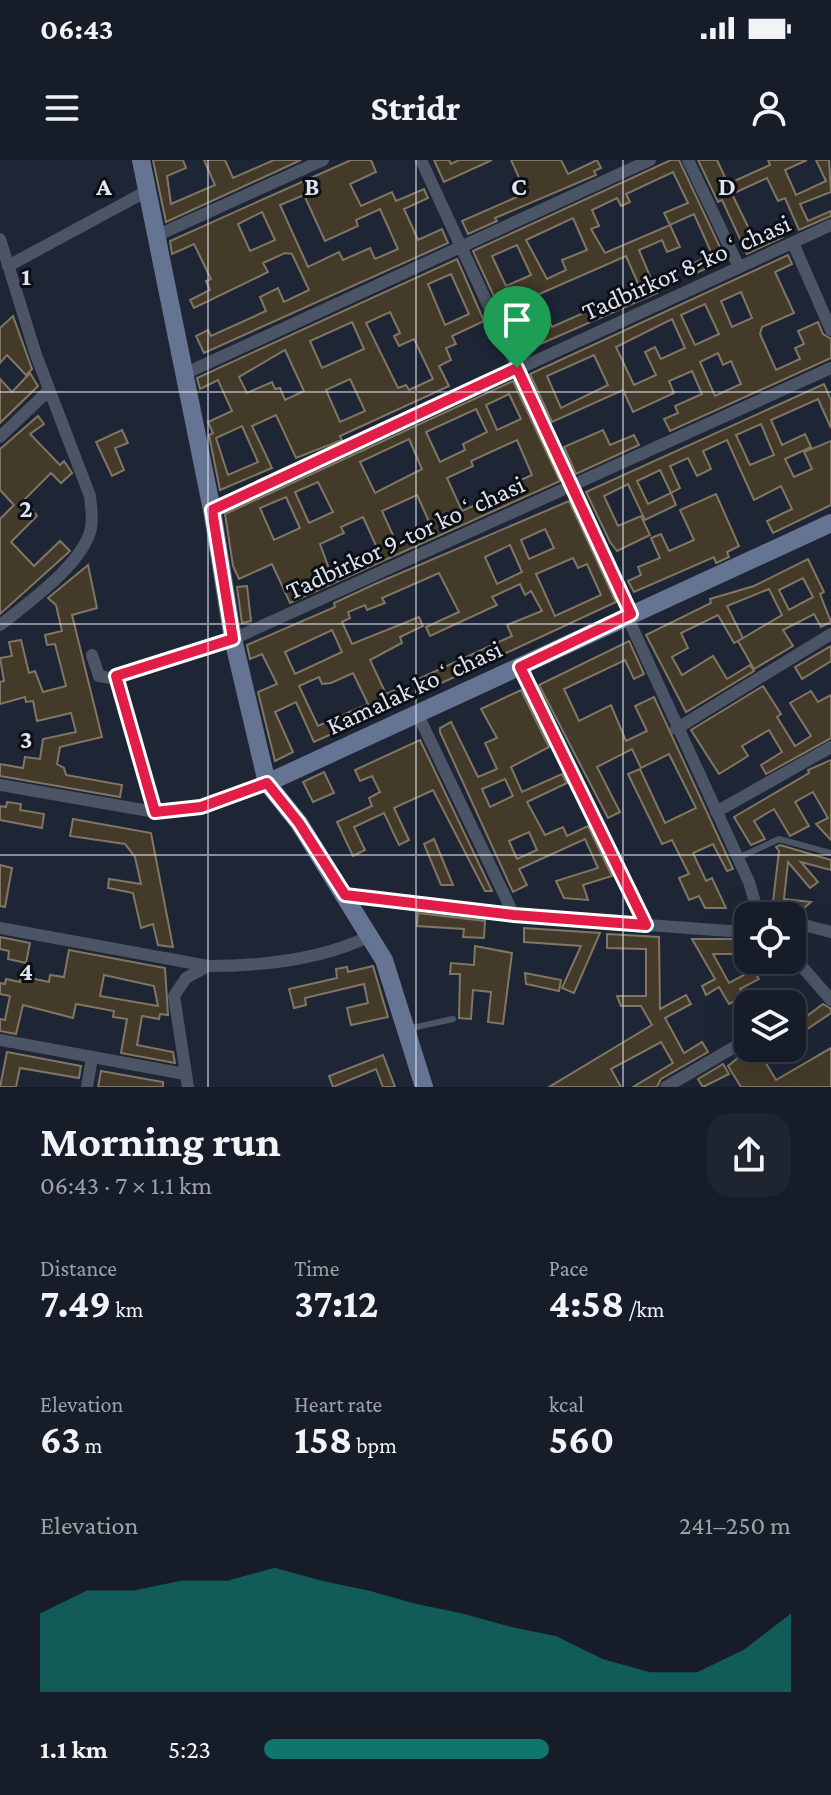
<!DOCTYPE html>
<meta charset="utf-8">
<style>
body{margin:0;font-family:"Crimson Pro",serif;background:#1f2530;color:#f1f3f6;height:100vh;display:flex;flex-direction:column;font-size:30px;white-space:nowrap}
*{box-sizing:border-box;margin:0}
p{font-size:26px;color:#9ea1a8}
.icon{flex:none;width:44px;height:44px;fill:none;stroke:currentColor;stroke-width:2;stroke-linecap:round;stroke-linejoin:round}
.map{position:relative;height:927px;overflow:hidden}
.drawer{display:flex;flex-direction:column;background:#161c28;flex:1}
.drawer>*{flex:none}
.tools{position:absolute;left:734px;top:742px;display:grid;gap:16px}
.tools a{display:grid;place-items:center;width:72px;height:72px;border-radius:16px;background:#161c28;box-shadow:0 8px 32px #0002,0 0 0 2px #353a45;font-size:40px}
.pin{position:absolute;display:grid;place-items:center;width:68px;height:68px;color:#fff;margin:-82px -34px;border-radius:50% 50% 50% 0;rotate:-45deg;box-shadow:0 0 8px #0007}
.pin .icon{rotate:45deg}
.round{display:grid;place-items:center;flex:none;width:84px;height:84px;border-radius:24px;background:#1f2530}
.summary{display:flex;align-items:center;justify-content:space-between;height:136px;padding:0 40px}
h1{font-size:44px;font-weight:700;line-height:60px}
.metrics{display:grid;grid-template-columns:repeat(3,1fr);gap:12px;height:136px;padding:8px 40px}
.metrics div{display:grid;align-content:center}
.metrics b{font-size:40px;font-weight:700}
.metrics small{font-size:22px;font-weight:400}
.metrics p{font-size:22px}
.chart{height:224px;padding:16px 40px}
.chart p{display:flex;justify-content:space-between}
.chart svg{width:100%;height:144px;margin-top:8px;fill:#0f766e;opacity:.7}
ul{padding:0 40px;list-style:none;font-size:26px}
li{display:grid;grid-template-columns:128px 96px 1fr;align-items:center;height:60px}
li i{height:20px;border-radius:10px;background:#0f766e}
.status{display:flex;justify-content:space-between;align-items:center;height:56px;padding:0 40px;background:#161c28;direction:ltr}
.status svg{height:22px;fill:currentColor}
header{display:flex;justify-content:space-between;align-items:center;height:104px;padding:0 40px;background:#161c28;font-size:36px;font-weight:700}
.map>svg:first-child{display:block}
</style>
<div class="status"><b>06:43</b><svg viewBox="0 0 49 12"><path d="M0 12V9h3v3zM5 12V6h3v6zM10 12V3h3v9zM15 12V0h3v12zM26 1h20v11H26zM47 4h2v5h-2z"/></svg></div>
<header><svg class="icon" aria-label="menu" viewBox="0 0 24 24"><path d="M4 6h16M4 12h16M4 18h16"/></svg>Stridr<svg class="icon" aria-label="person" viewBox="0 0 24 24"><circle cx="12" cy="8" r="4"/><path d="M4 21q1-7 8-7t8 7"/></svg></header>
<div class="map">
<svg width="831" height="927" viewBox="0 0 831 927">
<rect width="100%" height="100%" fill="#1e2535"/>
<g fill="#443a29" stroke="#817663" stroke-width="2" fill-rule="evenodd">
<polygon points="153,0 183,0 186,8 167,16 171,44 215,25 204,0 225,0 233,18 274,0 301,0 166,62"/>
<path d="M 351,0 L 371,0 L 376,12 L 350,24 L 361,46 L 392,32 L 396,41 L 424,29 L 428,38 L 404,49 L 418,80 L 442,69 L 448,83 L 204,193 L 196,176 L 208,170 L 211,176 L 266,151 L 260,137 L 278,128 L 284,142 L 309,130 L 292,94 L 285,93 L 263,103 L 268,112 L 194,148 L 190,140 L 210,130 L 206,121 L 211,119 L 194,84 L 172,94 L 170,81 ZM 304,35 L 325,81 L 358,66 L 356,60 L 380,49 L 398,89 L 375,99 L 370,88 L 343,100 L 339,92 L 308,107 L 280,45 ZM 262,52 L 275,80 L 250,91 L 238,64 Z"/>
<polygon points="434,0 449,0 451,4 459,0 492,0 444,22"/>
<polygon points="511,0 561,0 568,14 597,0 601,8 594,11 596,15 495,58 497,61 468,74 462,61 526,33"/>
<path d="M 671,0 L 679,0 L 726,100 L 696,113 L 692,104 L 712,94 L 694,54 L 670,65 L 664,53 L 688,43 L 673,12 L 626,34 L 630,42 L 621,46 L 617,38 L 592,50 L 599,66 L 591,69 L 605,93 L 670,65 L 680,87 L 667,92 L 662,80 L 639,90 L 657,133 L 520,193 L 473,91 ZM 573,58 L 587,90 L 562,100 L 566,110 L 547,119 L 526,80 ZM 517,85 L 531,115 L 506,126 L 492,96 ZM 626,96 L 640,128 L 552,167 L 537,135 ZM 528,138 L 543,171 L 525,178 L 511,146 Z"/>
<polygon points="698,0 717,0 728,24 770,5 768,0 807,0 785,10 796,35 826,21 816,0 829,0 831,32 800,44 808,61 831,51 831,56 799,70 785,38 778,41 767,18 732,34 754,79 779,70 783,77 747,94 722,40 718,42"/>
<path d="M 788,95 L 792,104 L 775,112 L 794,153 L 762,167 L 760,174 L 776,210 L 800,199 L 795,188 L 804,184 L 798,171 L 818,162 L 823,174 L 831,179 L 831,198 L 670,271 L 664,259 L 678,253 L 675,246 L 702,234 L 692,211 L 669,221 L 674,233 L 633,252 L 623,230 L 552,262 L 530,214 ZM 741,132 L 752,158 L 732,167 L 721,141 ZM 705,144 L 719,174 L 695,185 L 681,155 ZM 672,159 L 685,188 L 661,199 L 655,187 L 645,192 L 656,215 L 634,225 L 616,187 ZM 718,193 L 723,205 L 731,201 L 741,224 L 715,236 L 700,202 ZM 594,195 L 608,225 L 561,248 L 547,216 Z"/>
<path d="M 457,99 L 484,161 L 452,176 L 456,184 L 446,188 L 451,200 L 439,206 L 449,226 L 340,276 L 342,280 L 296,298 L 276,255 L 252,266 L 272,308 L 220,330 L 209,275 L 213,273 L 208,262 L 232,251 L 218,220 L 200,229 L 197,218 ZM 451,114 L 469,154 L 445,165 L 428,124 ZM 390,152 L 400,173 L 394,176 L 399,186 L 414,179 L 433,219 L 409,230 L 406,225 L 398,228 L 366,163 ZM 352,162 L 364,189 L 322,208 L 310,181 ZM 285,190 L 304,231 L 285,240 L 280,228 L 275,229 L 272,222 L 247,233 L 239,217 ZM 350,219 L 365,251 L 340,262 L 326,230 ZM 242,266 L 258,302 L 228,315 L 216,278 Z"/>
<polygon points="13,156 32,209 26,215 7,195 0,203 0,168"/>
<polygon points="30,213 38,226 0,263 0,219 12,232"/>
<path d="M 513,221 L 560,321 L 290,443 L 272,404 L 239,419 L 233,406 L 225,354 ZM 509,234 L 521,259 L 497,270 L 486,245 ZM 476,249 L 487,272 L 463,284 L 465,290 L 440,302 L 426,272 ZM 409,279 L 422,309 L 375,333 L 360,302 ZM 517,280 L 532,315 L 512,324 L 513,328 L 462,351 L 447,318 L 473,306 L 471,301 ZM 318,322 L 333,352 L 309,363 L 295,332 ZM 417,335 L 431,366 L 396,382 L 382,351 ZM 286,337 L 300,368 L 274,380 L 260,348 ZM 363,357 L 379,392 L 331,414 L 320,384 L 344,373 L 341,367 Z"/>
<path d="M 824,224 L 831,240 L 831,268 L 818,239 L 771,260 L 782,285 L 805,274 L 811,287 L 785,299 L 794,317 L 812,309 L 804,292 L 831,281 L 831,345 L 773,373 L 767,361 L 792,349 L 781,326 L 754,340 L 727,280 L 703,291 L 711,309 L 697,316 L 688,298 L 670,306 L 680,328 L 671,333 L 676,345 L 645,360 L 628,324 L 604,336 L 618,366 L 641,356 L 650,375 L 617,391 L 610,382 L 586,332 ZM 761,264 L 774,295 L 750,305 L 736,275 ZM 660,310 L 671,333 L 648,344 L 637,321 Z"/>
<polygon points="38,256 44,264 30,274 60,305 64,301 72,313 61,323 51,313 25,339 37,356 11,382 34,406 60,381 70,391 0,454 0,359 14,345 0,330 0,289"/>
<polygon points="122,270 128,283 115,288 124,310 112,316 96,282"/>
<polygon points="603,270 610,285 634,275 639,285 576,314 564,287"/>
<polygon points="716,334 739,386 727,392 729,397 716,403 714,397 634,432 628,421 641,415 638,407 660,398 651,378 661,374 669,391 694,380 680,350"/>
<path d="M 569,341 L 616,442 L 420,533 L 414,521 L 512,476 L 507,465 L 542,451 L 531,431 L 525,435 L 520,424 L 492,437 L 497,445 L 430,476 L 426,467 L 459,452 L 439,413 L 382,438 L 385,443 L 367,450 L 365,445 L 348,452 L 350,458 L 342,462 L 352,484 L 419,457 L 423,466 L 400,477 L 402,483 L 370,500 L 386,534 L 399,528 L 405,541 L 314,582 L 296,542 L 275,552 L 293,592 L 275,601 L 258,532 L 277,524 L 262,494 L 250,499 L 247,485 L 335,447 L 334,443 L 375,424 ZM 545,369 L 554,388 L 529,399 L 521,380 ZM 510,385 L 522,412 L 497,424 L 485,397 ZM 573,398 L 578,408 L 587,404 L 601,435 L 555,456 L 536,414 ZM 332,470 L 342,492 L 295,514 L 285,492 ZM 353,513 L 368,544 L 318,566 L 299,526 L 319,517 L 322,524 L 331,523 Z"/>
<path d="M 808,399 L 824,432 L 820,434 L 831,462 L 821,467 L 814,454 L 783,470 L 793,486 L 754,509 L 738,481 L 782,455 L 769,429 L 727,446 L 743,478 L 734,483 L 718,455 L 681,473 L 688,488 L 672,497 L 682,515 L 713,496 L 727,519 L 750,505 L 754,511 L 686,552 L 646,475 L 711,443 L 710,439 L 754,426 ZM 803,418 L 813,437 L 789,450 L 779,430 Z"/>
<polygon points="88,405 97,448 72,455 102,577 60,587 57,604 64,608 66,615 122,625 120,637 0,616 0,604 23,608 25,597 40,599 43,579 76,572 71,553 37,561 33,541 26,542 25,537 0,544 0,522 4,521 0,498 12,496 9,482 21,480 29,513 35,511 43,532 66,526 55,484 47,485 45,475 62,471 56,445 48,438"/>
<polygon points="247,426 251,461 242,463 237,427"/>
<polygon points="629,481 644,514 634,519 625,500 564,529 579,561 611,545 626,581 647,571 635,546 654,537 733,709 727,711 713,684 693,693 706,721 712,718 726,748 705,748 699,736 689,740 679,718 689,714 672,680 662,684 628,614 640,609 665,663 696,648 669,594 641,608 632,589 597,607 620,652 608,658 539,525"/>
<polygon points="831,486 831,501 802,519 795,507"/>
<polygon points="763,526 781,554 777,557 795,586 811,576 790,543 811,531 818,542 831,535 831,578 766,614 761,605 782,592 769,570 742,586 748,596 719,614 691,570"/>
<path d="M 521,530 L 549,587 L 511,607 L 522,632 L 562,614 L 567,623 L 527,642 L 545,675 L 563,667 L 567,676 L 588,666 L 612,716 L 583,725 L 588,740 L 564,738 L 556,721 L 598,708 L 585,679 L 519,709 L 527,725 L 513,732 L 440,572 L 440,568 L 451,562 L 478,617 L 497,609 L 485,583 L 497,578 L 481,549 ZM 505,619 L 513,636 L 490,647 L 482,629 ZM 529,672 L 537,690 L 517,699 L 509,681 Z"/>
<polygon points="420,580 492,731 485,731 433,630 394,648 409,680 399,685 384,653 354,667 365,690 353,696 337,662 372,646 369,638 380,632 372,616 360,621 355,610"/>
<polygon points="831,600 831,680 816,664 828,658 813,632 795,642 809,666 790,676 774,649 754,661 765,679 751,685 734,657 809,613 808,610"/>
<polygon points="324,612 334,633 313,642 303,622"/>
<polygon points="7,642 21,644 20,650 44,654 42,668 0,660 0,646 6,647"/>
<polygon points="73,659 151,673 173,787 158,785 153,764 141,768 133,733 108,728 109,719 141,724 135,697 125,684 70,676"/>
<polygon points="434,679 453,725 441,725 424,684"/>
<polygon points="780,685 831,700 831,710 801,702 818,722 810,728 788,702 784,739 811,742 797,754 772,750 779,691 776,687"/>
<polygon points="0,705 12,708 5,747 0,746"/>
<polygon points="418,753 485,761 484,778 463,777 464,769 417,766"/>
<polygon points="524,768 600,773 574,833 562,828 581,786 524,782"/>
<polygon points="607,774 659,777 660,849 686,835 691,844 665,858 684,893 702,882 708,892 661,919 657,927 633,927 673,903 661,882 611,909 621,927 549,927 652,865 641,846 621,846 617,836 646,836 646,789 607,788"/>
<polygon points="0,777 30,783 26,803 8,799 9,791 0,789"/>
<polygon points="692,779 748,779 748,794 713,794 729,823 753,810 759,819 740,829 744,836 729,844 719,827 706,835 702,826 715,819"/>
<polygon points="475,786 512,793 503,864 488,862 491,832 473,830 471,859 459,858 460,814 450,814 451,803 474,805"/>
<path d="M 69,790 L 165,808 L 168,855 L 160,854 L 159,859 L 142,856 L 137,885 L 173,892 L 175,903 L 121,893 L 127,859 L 113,857 L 114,851 L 76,844 L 73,858 L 23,845 L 16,874 L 0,871 L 0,859 L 5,860 L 10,836 L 0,834 L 0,823 L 5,824 L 6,819 L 20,822 L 21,816 L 49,822 L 50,815 L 64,817 ZM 104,815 L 154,826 L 158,846 L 100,836 Z"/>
<polygon points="373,806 388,857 351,865 347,848 368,843 364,824 305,838 306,845 294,848 289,829 337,818 336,809 347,807 348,812"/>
<polygon points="525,813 561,820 559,831 526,824"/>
<polygon points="823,844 831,849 831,853 806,870 799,862"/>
<polygon points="750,888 757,888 776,920 831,888 831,927 741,927 728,906"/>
<polygon points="7,892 81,906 79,918 20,908 16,927 0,927"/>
<polygon points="383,895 395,927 383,927 376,909 333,927 329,916"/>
<polygon points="723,904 729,914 703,927 698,919"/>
<polygon points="101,911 163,922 163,927 98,927"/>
</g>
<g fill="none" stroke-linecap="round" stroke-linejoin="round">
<g stroke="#4c5566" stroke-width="6">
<polyline points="116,516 154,652"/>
<polyline points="738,698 779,679 831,693"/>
<polyline points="407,869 453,859"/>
</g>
<g stroke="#4c5566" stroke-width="12">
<polyline points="421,0 631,454"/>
<polyline points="688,0 738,105"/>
<polyline points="156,76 323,0"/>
<path d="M 0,79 L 36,195 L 90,336 C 91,346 93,358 91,368 C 84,403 28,443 0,465"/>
<polyline points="793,83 831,170"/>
<polyline points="8,106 147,31"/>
<polyline points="184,214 650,0"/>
<polyline points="0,277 48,231"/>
<polyline points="212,350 831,65"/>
<polyline points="627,456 749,722 759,756"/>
<polyline points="92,495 99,516 110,518 233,479 831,208"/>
<polyline points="520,507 646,765"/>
<polyline points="418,555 514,755"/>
<polyline points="676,569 831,474"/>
<polyline points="0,625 155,652 201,647 267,623"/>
<polyline points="716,652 831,587"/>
<polyline points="345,735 514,755 729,771 748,767"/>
<polyline points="792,762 831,772"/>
<path d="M 0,768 L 208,806 C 262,806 321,800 370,776"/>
<polyline points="792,795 831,840"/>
<polyline points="0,880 185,914"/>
<polyline points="87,927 92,897"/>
<polyline points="188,927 174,836 186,818 208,806"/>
<polyline points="666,927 748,879"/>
</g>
<g stroke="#657492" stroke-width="18">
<polyline points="141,0 212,350 233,479 267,623 299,663 384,800 424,927"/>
<polyline points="267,623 831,363"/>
</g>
</g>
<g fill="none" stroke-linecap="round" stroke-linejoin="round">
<g stroke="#fff" stroke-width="16">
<polygon id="route" points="517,208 631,454 520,507 646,765 514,755 345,735 299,663 267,623 201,647 155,652 116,516 233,479 212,350"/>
</g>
<use href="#route" stroke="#e11d48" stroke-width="10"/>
</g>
<path fill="none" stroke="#dfe4ef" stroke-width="2" stroke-opacity="0.55" d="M 208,0 L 208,927M 416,0 L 416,927M 623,0 L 623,927M 0,232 L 831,232M 0,464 L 831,464M 0,695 L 831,695"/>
<g text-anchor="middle" stroke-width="6" stroke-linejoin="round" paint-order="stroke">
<g font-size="26" fill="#dfe4ef" stroke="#0b0f15">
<text transform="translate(686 107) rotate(-24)" y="9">Tadbirkor 8-koʻchasi</text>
<text transform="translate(405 377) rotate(-25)" y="9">Tadbirkor 9-tor koʻchasi</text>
<text transform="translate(414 527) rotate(-25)" y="9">Kamalak koʻchasi</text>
</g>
</g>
<g font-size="26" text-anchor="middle" font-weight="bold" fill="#dfe4ef" stroke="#0b0f15" stroke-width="6" stroke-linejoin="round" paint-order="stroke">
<text x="104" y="35">A</text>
<text x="312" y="35">B</text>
<text x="519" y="35">C</text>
<text x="727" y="35">D</text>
<text x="26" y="125">1</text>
<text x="26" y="357">2</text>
<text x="26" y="588">3</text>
<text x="26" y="820">4</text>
</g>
</svg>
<div class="tools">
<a><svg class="icon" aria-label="locate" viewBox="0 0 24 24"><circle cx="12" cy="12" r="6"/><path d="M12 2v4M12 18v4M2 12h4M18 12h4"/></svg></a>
<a><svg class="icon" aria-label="layers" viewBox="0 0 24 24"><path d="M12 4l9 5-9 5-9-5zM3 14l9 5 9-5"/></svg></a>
</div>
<div class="pin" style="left:517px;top:208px;background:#1e9e55"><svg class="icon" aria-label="arrive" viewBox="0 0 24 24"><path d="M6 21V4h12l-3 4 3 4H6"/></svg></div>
</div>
<section class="drawer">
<div class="summary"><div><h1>Morning run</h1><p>06:43 · 7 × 1.1 km</p></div><a class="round"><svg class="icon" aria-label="share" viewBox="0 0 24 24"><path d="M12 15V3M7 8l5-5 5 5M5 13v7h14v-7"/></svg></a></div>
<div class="metrics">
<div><p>Distance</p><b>7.49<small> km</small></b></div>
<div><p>Time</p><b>37:12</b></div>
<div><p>Pace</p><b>4:58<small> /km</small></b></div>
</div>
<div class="metrics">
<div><p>Elevation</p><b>63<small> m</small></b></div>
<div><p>Heart rate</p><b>158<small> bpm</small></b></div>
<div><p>kcal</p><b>560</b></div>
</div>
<div class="chart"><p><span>Elevation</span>241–250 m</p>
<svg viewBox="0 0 160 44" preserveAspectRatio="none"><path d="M0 44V20L10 13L20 13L30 10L40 10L50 6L60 10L70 13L80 17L90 20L100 24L110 27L120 34L130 38L140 38L150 31L160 20V44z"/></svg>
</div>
<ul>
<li><b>1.1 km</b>5:23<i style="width:54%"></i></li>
</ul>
</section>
